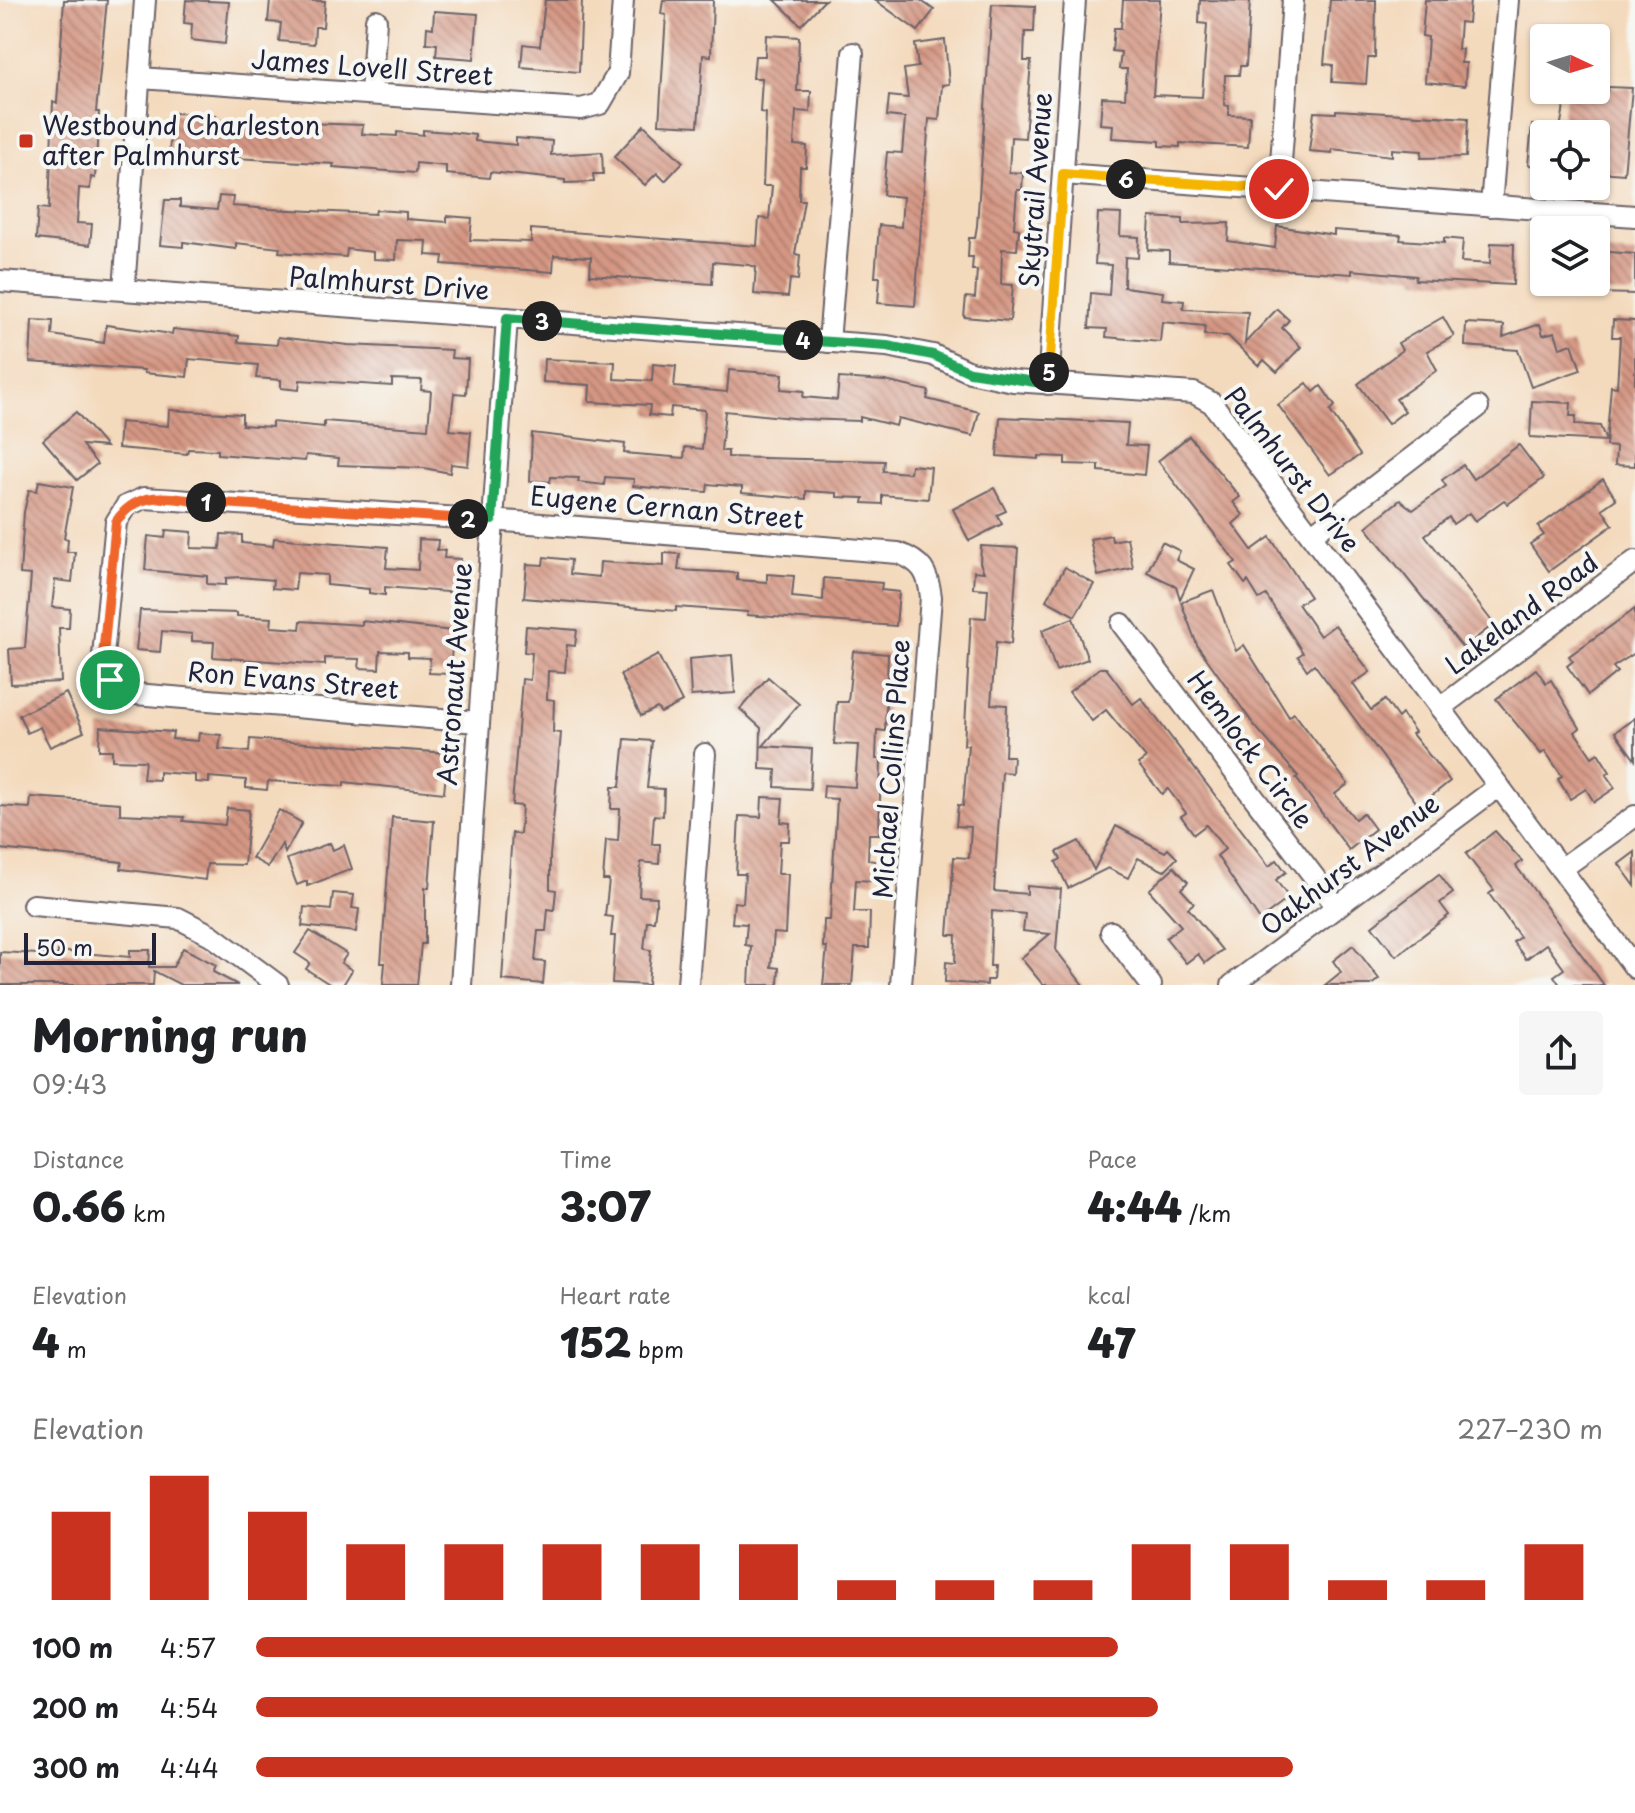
<!DOCTYPE html>
<meta charset="utf-8">
<style>
body{margin:0;font-family:"Playpen Sans",sans-serif;background:#f6f6f6;color:#202124;height:100vh;display:flex;flex-direction:column;font-size:30px;white-space:nowrap}
*{box-sizing:border-box;margin:0}
p{font-size:26px;color:#757577}
.icon{flex:none;width:44px;height:44px;fill:none;stroke:currentColor;stroke-width:2;stroke-linecap:round;stroke-linejoin:round}
.map{position:relative;height:985px;overflow:hidden}
.panel{display:flex;flex-direction:column;background:#fff;flex:1}
.panel>*{flex:none}
.needle{width:52px;rotate:94deg}
.tools{position:absolute;left:1530px;top:24px;display:grid;gap:16px}
.tools a{display:grid;place-items:center;width:80px;height:80px;border-radius:8px;background:#fff;box-shadow:0 2px 6px #0004;font-size:40px}
.scale{position:absolute;left:24px;bottom:20px;width:132px;box-sizing:border-box;padding-left:8px;border:4px solid #22223b;border-top:0;font-size:22px;line-height:28px;white-space:nowrap;color:#22223b;-webkit-text-stroke:6px #f6f6f2;paint-order:stroke}
.pin{position:absolute;display:grid;place-items:center;width:68px;height:68px;color:#fff;margin:-34px;border:4px solid #fff;border-radius:50%;box-shadow:0 2px 8px #0007}
.km{position:absolute;width:40px;height:40px;margin:-20px;border-radius:50%;background:#222;color:#fff;font-size:22px;line-height:40px;text-align:center}
.round{display:grid;place-items:center;flex:none;width:84px;height:84px;border-radius:8px;background:#f6f6f6}
.overview{display:flex;align-items:center;justify-content:space-between;height:136px;padding:0 32px}
h1{font-size:44px;font-weight:800;line-height:60px}
.stats{display:grid;grid-template-columns:repeat(3,1fr);gap:12px;height:136px;padding:8px 32px}
.stats div{display:grid;align-content:center}
.stats b{font-size:40px;font-weight:800}
.stats small{font-size:22px;font-weight:400}
.stats p{font-size:22px}
.chart{height:224px;padding:16px 32px}
.chart p{display:flex;justify-content:space-between}
.chart svg{width:100%;height:144px;margin-top:8px;stroke:#c8321e;stroke-width:6}
ul{padding:0 32px;list-style:none;font-size:26px}
li{display:grid;grid-template-columns:128px 96px 1fr;align-items:center;height:60px}
li i{height:20px;border-radius:10px;background:#c8321e}
.map>svg:first-child{display:block}
</style>
<div class="map">
<svg width="1635" height="985" viewBox="0 0 1635 985">
<defs>
<pattern id="building-back-hatch" width="6" height="6" patternUnits="userSpaceOnUse" patternTransform="scale(2)"><rect width="6" height="6" fill="#d59784"/><path d="M-1 5l2 2M0 0l6 6M5-1l2 2" fill="none" stroke="#ac7b6d"/></pattern>
</defs>
<rect width="100%" height="100%" fill="#f6f6f2"/>
<filter id="ink" filterUnits="userSpaceOnUse"><feTurbulence type="fractalNoise" baseFrequency=".0125" numOctaves="2"/><feDisplacementMap in="SourceGraphic" scale="16" xChannelSelector="R" yChannelSelector="G"/><feConvolveMatrix kernelMatrix="1 2 1 2 8 2 1 2 1" color-interpolation-filters="sRGB"/></filter>
<filter id="wash" filterUnits="userSpaceOnUse"><feTurbulence type="fractalNoise" baseFrequency=".006" numOctaves="4" result="noise"/><feDisplacementMap in="SourceGraphic" scale="32" xChannelSelector="R" yChannelSelector="G"/><feGaussianBlur stdDeviation="1.8" result="paint"/><feColorMatrix in="noise" values="0 0 0 0 0 0 0 0 0 0 0 0 0 0 0 0 0 1.4 0 .05"/><feComposite in="paint" operator="in"/></filter>
<g filter="url(#wash)">
<rect width="100%" height="100%" fill="#f4dabd"/>
<g id="blocks">
<g fill="url(#building-back-hatch)">
<polygon points="64,0 107,0 96,112 99,112 95,178 91,177 90,189 79,188 77,223 92,224 90,245 36,239 38,208 49,209 53,102 57,103"/>
<polygon points="186,0 229,2 225,44 191,40 192,24 184,23"/>
<polygon points="270,0 325,1 323,27 315,27 314,44 279,41 281,23 268,22"/>
<polygon points="545,0 582,0 579,72 521,67 523,44 540,46"/>
<polygon points="663,0 713,0 711,56 703,55 698,126 659,124 666,15 661,14"/>
<polygon points="775,0 825,0 801,25"/>
<polygon points="875,0 920,0 934,10 918,31"/>
<polygon points="1123,0 1160,0 1153,95 1202,97 1207,24 1199,23 1200,0 1250,1 1246,66 1240,66 1239,75 1225,75 1224,105 1229,106 1229,115 1250,116 1248,147 1180,143 1180,147 1160,146 1160,141 1112,138 1113,125 1100,124 1102,97 1125,98 1127,69 1119,69 1121,52 1112,51 1114,28 1121,28"/>
<polygon points="1330,0 1376,0 1375,58 1368,58 1366,84 1332,82 1333,65 1324,64"/>
<polygon points="1425,0 1470,0 1468,23 1460,22 1458,49 1462,49 1461,63 1466,63 1465,86 1425,82 1428,37 1422,36"/>
<polygon points="992,4 1035,6 1034,32 1025,32 1024,61 1031,61 1025,138 1011,137 1009,172 1023,173 1022,190 1017,190 1014,228 1019,229 1017,250 1002,249 1001,284 1013,285 1010,321 964,317 966,297 975,298 977,270 972,270 973,257 968,257 969,238 975,238 977,226"/>
<polygon points="434,11 478,14 474,59 436,56 437,44 426,43 427,27 433,28"/>
<polygon points="766,35 799,37 797,91 811,91 810,112 796,111 794,145 807,146 806,167 800,167 799,200 804,200 795,254 800,255 798,280 790,279 788,297 754,294 756,267 749,265 713,262 712,284 590,275 591,257 554,255 553,272 442,264 443,256 426,255 427,241 397,240 396,260 373,259 373,252 347,249 346,257 279,252 280,248 236,243 236,249 183,242 183,247 160,245 165,200 180,200 180,207 217,210 219,196 233,197 232,206 270,209 375,214 376,210 406,212 406,219 447,222 447,216 472,218 470,240 531,242 531,229 757,246 759,218 769,219 772,186 763,186 766,113 760,112 762,78 753,78 755,56 765,56"/>
<polygon points="945,40 949,84 942,85 939,120 929,119 915,306 878,303 880,277 875,277 879,225 901,227 903,197 883,195 887,152 902,153 905,118 887,116 889,96 908,98 904,69 918,67 915,44"/>
<polygon points="1608,87 1632,88 1624,174 1598,172 1596,134 1559,134 1567,90 1608,90"/>
<polygon points="1336,110 1468,118 1466,157 1421,158 1422,151 1392,149 1392,156 1332,149 1332,153 1309,151 1314,112 1336,113"/>
<polygon points="172,113 216,115 215,120 363,125 362,134 397,136 397,132 423,135 423,130 449,132 475,135 475,141 516,145 516,138 552,141 551,155 602,152 603,174 593,174 594,182 565,183 565,180 490,172 489,178 446,174 446,166 416,163 415,173 333,167 334,164 169,154"/>
<polygon points="644,125 683,162 665,181 657,173 645,185 614,157"/>
<polygon points="1532,125 1544,127 1544,167 1528,165"/>
<polygon points="1098,213 1121,214 1120,236 1139,237 1138,258 1125,257 1124,287 1163,292 1162,299 1184,301 1183,309 1248,312 1245,343 1277,309 1289,320 1282,328 1301,347 1277,372 1264,360 1259,366 1228,336 1204,335 1205,326 1162,322 1160,342 1106,337 1107,329 1089,328 1091,293 1109,295 1111,265 1095,264"/>
<polygon points="1150,217 1183,219 1183,224 1229,223 1228,241 1275,248 1277,226 1334,235 1334,230 1401,235 1400,240 1444,243 1444,238 1463,240 1461,262 1490,264 1491,243 1514,244 1513,285 1415,280 1416,276 1352,270 1352,274 1169,262 1169,251 1148,250"/>
<polygon points="1596,251 1635,254 1635,294 1596,293"/>
<polygon points="1443,317 1454,336 1427,351 1437,370 1396,399 1405,411 1388,424 1358,384 1402,350 1398,343"/>
<polygon points="32,320 53,321 52,335 104,343 106,325 172,334 173,329 239,336 238,342 277,345 278,337 348,345 452,350 451,358 468,359 466,394 454,393 450,430 471,432 468,466 451,464 450,473 424,468 338,465 339,458 306,455 305,461 218,454 218,450 188,449 187,454 118,448 120,422 168,426 169,410 242,414 242,425 272,427 272,422 324,427 324,421 428,429 431,391 421,390 422,380 392,379 392,386 300,380 299,390 281,388 281,380 256,378 258,365 189,359 187,377 144,373 144,370 30,362"/>
<polygon points="1613,320 1635,321 1635,466 1615,465 1616,447 1606,446 1611,386 1617,387 1620,337 1612,337"/>
<polygon points="1466,323 1504,325 1503,337 1540,324 1543,335 1555,332 1560,348 1572,344 1581,370 1531,387 1518,350 1465,346"/>
<polygon points="544,359 615,362 614,379 652,381 653,364 676,366 674,387 727,392 729,370 783,374 781,389 804,391 803,397 837,400 839,378 885,381 929,391 927,399 979,412 973,436 898,418 896,426 860,417 860,421 802,419 725,411 721,451 728,451 728,457 884,461 883,471 910,473 911,465 931,467 928,499 882,495 882,504 863,503 864,498 837,497 837,493 806,491 806,499 786,497 742,493 742,487 708,484 707,492 674,490 633,486 634,479 605,477 604,485 578,482 579,478 551,477 550,482 530,481 532,433 625,444 624,453 684,458 685,447 702,449 705,410 671,407 670,417 649,415 650,405 589,402 590,385 543,382"/>
<polygon points="1307,383 1314,392 1321,386 1335,406 1330,411 1360,455 1330,475 1278,405"/>
<polygon points="1532,401 1571,403 1570,416 1576,416 1575,424 1600,426 1606,441 1530,437"/>
<polygon points="76,412 106,447 82,445 97,464 77,480 43,440"/>
<polygon points="1000,417 1128,423 1126,445 1147,446 1144,475 1099,471 1099,465 1065,464 1065,457 1039,456 1039,459 997,456"/>
<polygon points="1189,436 1240,497 1233,502 1243,515 1233,524 1252,550 1270,537 1310,597 1298,604 1320,636 1335,625 1370,672 1353,684 1371,710 1385,700 1398,718 1402,714 1415,732 1412,734 1450,781 1419,806 1314,664 1307,670 1298,656 1303,653 1266,595 1259,599 1248,581 1245,584 1231,565 1236,562 1158,461"/>
<polygon points="1519,445 1544,478 1508,504 1504,500 1475,521 1469,513 1453,524 1449,517 1425,535 1494,624 1463,648 1366,527 1400,500 1413,510 1446,486 1442,480 1463,465 1473,479"/>
<polygon points="1603,479 1616,499 1602,509 1613,525 1549,571 1530,544 1544,535 1538,527"/>
<polygon points="39,481 73,487 64,538 68,539 67,552 75,552 72,582 55,580 52,607 70,609 69,628 59,628 61,682 11,684 9,649 25,648 31,575 20,574 24,512 29,490 37,491"/>
<polygon points="994,488 1006,511 997,515 1002,524 969,541 953,509"/>
<polygon points="166,530 192,532 191,548 220,549 221,534 242,535 242,543 273,546 274,538 388,547 386,568 418,570 419,539 438,540 437,550 445,550 444,558 461,559 459,593 385,587 385,595 369,593 369,589 327,585 327,575 297,573 295,590 272,588 273,580 240,577 226,578 226,585 207,584 207,576 145,570 148,536 165,538"/>
<polygon points="1111,535 1112,541 1127,538 1133,568 1098,576 1090,539"/>
<polygon points="1162,542 1180,551 1176,560 1194,569 1180,599 1176,586 1147,572"/>
<polygon points="981,546 1018,548 1011,644 996,642 991,704 1007,705 1005,756 1013,756 1012,773 1002,772 994,891 1027,894 1027,886 1061,889 1056,950 1083,985 1043,985 1021,958 1050,934 1023,931 1025,914 992,911 990,966 994,966 993,980 987,980 987,985 945,982 946,962 955,963 956,935 948,935 954,857 969,858 971,827 956,826 958,805 963,806 968,745 964,745 971,617 986,618 988,589 973,588 974,571 984,572 980,563"/>
<polygon points="664,553 680,554 678,570 737,573 737,580 767,582 767,574 794,576 792,597 823,600 824,578 882,583 881,590 899,592 896,626 747,615 748,612 676,607 676,611 524,598 527,564 543,565 544,557 571,560 570,574 599,577 600,562 664,566"/>
<polygon points="1065,567 1094,584 1075,616 1046,600"/>
<polygon points="1213,590 1236,651 1244,645 1289,717 1294,713 1348,784 1335,794 1355,819 1363,813 1375,829 1349,850 1296,778 1298,776 1254,725 1197,645 1181,602"/>
<polygon points="1635,609 1635,653 1613,667 1617,672 1588,695 1567,666 1573,661 1569,656"/>
<polygon points="140,610 237,613 237,616 272,618 271,627 300,629 301,621 362,625 362,621 453,631 450,674 429,673 430,658 408,657 408,652 380,651 379,669 359,668 360,659 325,658 325,665 213,657 214,642 192,641 192,634 162,631 160,652 136,650"/>
<polygon points="1073,618 1088,659 1056,671 1042,630"/>
<polygon points="526,626 577,630 575,646 567,645 565,672 548,671 547,699 554,700 553,732 561,733 550,856 550,889 556,890 554,910 548,909 546,931 538,931 535,961 545,962 543,984 502,980 512,833 520,834 522,806 512,805 522,679 530,680 532,653 524,652"/>
<polygon points="853,651 888,654 885,731 877,730 876,759 881,759 879,834 869,834 868,860 875,861 874,881 856,880 854,912 870,912 869,948 855,948 852,985 823,985 827,947 823,947 824,920 830,920 837,799 823,798 824,785 855,787 858,745 834,744 837,702 848,702"/>
<polygon points="658,655 682,702 661,713 657,708 641,716 620,675"/>
<polygon points="732,655 735,693 691,696 689,659"/>
<polygon points="1100,668 1106,668 1133,704 1141,698 1269,866 1277,860 1286,872 1276,880 1289,898 1260,920 1217,856 1225,849 1206,825 1194,834 1181,816 1186,813 1168,789 1162,794 1138,764 1146,758 1106,710 1092,721 1069,692"/>
<polygon points="1536,669 1546,683 1551,680 1580,728 1575,732 1592,757 1598,753 1610,772 1606,775 1615,788 1594,802 1586,789 1570,799 1558,779 1562,776 1545,751 1541,754 1496,699"/>
<polygon points="768,677 799,704 763,746 812,749 810,789 775,787 776,770 760,769 761,728 740,709"/>
<polygon points="66,693 84,732 50,747 40,727 27,733 19,715"/>
<polygon points="1635,718 1635,760 1615,732"/>
<polygon points="100,727 173,732 172,739 198,741 199,733 221,735 219,749 249,752 250,739 448,753 444,793 344,782 344,786 268,781 267,790 246,788 246,780 209,777 209,783 195,782 195,775 159,772 159,780 143,779 145,761 112,760 112,750 99,750"/>
<polygon points="625,739 652,741 647,788 664,789 663,816 654,815 652,844 660,844 659,864 641,862 639,896 657,897 654,921 647,921 644,949 651,950 648,985 612,983 615,936 611,936 613,917 605,916 609,880 603,880 606,840 618,841 620,809 611,809 612,787 620,787"/>
<polygon points="31,797 120,803 120,814 184,817 183,821 225,825 227,808 249,810 244,865 207,864 205,880 121,869 122,862 0,849 0,806 30,808"/>
<polygon points="762,797 783,798 781,822 790,823 789,841 780,841 778,874 788,874 785,934 774,933 771,967 779,968 778,985 749,985 751,946 745,945 747,924 732,923 734,902 743,903 745,874 736,874 739,816 761,817"/>
<polygon points="279,810 302,823 285,853 282,844 268,867 252,858"/>
<polygon points="392,817 434,821 429,888 425,888 425,944 421,944 417,985 383,985 385,963 381,963"/>
<polygon points="1116,826 1165,852 1168,849 1177,858 1164,871 1138,858 1128,878 1108,868 1068,888 1056,862 1061,859 1057,852 1079,841 1094,870"/>
<polygon points="1495,831 1522,861 1516,866 1604,985 1560,985 1554,976 1564,969 1546,944 1526,959 1513,942 1520,937 1489,894 1494,890 1466,854"/>
<polygon points="330,843 333,850 344,845 352,869 307,886 307,881 297,885 287,859"/>
<polygon points="1635,852 1635,886 1619,864"/>
<polygon points="1174,867 1188,882 1181,889 1194,903 1188,908 1222,950 1205,963 1198,954 1186,963 1166,938 1181,926 1149,890"/>
<polygon points="1439,874 1453,893 1440,903 1449,915 1396,956 1372,926"/>
<polygon points="333,893 354,895 352,908 359,909 356,932 302,926 304,907 331,910"/>
<polygon points="310,931 347,954 341,963 352,970 343,985 331,985 306,969 310,963 295,953"/>
<polygon points="1353,945 1379,979 1371,985 1325,985 1341,972 1333,961"/>
<polygon points="183,948 216,965 213,972 238,985 181,985 154,971 153,985 0,985 0,952 58,955 58,951 130,957 130,950 150,950 149,967 173,967"/>
</g>
</g>
</g>
<g filter="url(#ink)">
<use href="#blocks" fill-opacity="0" stroke="#6c6268" stroke-width="2"/>
<g fill="none" stroke-linecap="round" stroke-linejoin="round">
<g stroke="#6c6268" stroke-width="24">
<g id="street">
<polyline points="140,78 581,109 600,104 618,73 623,0"/>
<polyline points="371,94 376,20"/>
<polyline points="1063,174 1635,216"/>
<polyline points="1279,189 1293,0"/>
<polyline points="1491,206 1508,0"/>
<polyline points="0,281 887,346 933,355 970,372 1013,381 1194,393 1212,403 1635,968"/>
<polyline points="124,290 145,0"/>
<polyline points="829,342 853,53"/>
<polyline points="1048,384 1075,0"/>
<polyline points="1311,535 1478,407"/>
<polyline points="1122,624 1337,907"/>
<polyline points="1440,708 1635,561"/>
<path d="M 478,722 L 123,693 L 102,666 L 116,522 L 126,506 L 144,498 L 492,520 L 898,553 C 922,562 928,572 931,597 L 901,985"/>
<polyline points="1561,869 1635,816"/>
<polyline points="33,905 178,918 211,935 278,985"/>
<polyline points="1111,932 1151,985"/>
<polyline points="461,985 507,318"/>
<polyline points="688,985 705,754"/>
<polyline points="1232,985 1499,786"/>
</g>
</g>
<use href="#street" stroke="#fff" stroke-width="20"/>
</g>
</g>
<g fill="none" stroke-linecap="round" stroke-linejoin="round" filter="url(#ink)">
<g stroke="#fff" stroke-width="16">
<path id="split-1" d="M 110,680 L 102,666 L 116,522 C 139,487 170,499 206,502"/>
</g>
<g stroke="#fff" stroke-width="16">
<polyline id="split-2" points="206,502 468,519"/>
</g>
<g stroke="#fff" stroke-width="16">
<polyline id="split-3" points="468,519 492,520 507,318 542,321"/>
</g>
<g stroke="#fff" stroke-width="16">
<polyline id="split-4" points="542,321 803,340"/>
</g>
<g stroke="#fff" stroke-width="16">
<polyline id="split-5" points="803,340 887,346 933,355 970,372 1048,384 1049,372"/>
</g>
<g stroke="#fff" stroke-width="16">
<polyline id="split-6" points="1049,372 1063,174 1126,179"/>
</g>
<g stroke="#fff" stroke-width="16">
<polyline id="split-7" points="1126,179 1279,189"/>
</g>
<use href="#split-1" stroke="#f0652b" stroke-width="10"/>
<use href="#split-2" stroke="#f0652b" stroke-width="10"/>
<use href="#split-3" stroke="#22a559" stroke-width="10"/>
<use href="#split-4" stroke="#22a559" stroke-width="10"/>
<use href="#split-5" stroke="#22a559" stroke-width="10"/>
<use href="#split-6" stroke="#f5b400" stroke-width="10"/>
<use href="#split-7" stroke="#f5b400" stroke-width="10"/>
</g>
<rect fill="#c8321e" stroke="#f6f6f2" stroke-width="3" x="18" y="133" width="16" height="16" rx="4"/>
<g text-anchor="middle" stroke-width="8" stroke-linejoin="round" paint-order="stroke">
<g font-size="26" fill="#22223b" stroke="#f6f6f2">
<text transform="translate(372 68) rotate(4)" y="9">James Lovell Street</text>
<text transform="translate(1036 190) rotate(-86)" y="9">Skytrail Avenue</text>
<text transform="translate(389 284) rotate(4)" y="9">Palmhurst Drive</text>
<text transform="translate(1292 470) rotate(52)" y="9">Palmhurst Drive</text>
<text transform="translate(667 508) rotate(5)" y="9">Eugene Cernan Street</text>
<text transform="translate(1522 614) rotate(-37)" y="9">Lakeland Road</text>
<text transform="translate(455 674) rotate(-86)" y="9">Astronaut Avenue</text>
<text transform="translate(293 681) rotate(5)" y="9">Ron Evans Street</text>
<text transform="translate(1250 750) rotate(53)" y="9">Hemlock Circle</text>
<text transform="translate(892 769) rotate(-86)" y="9">Michael Collins Place</text>
<text transform="translate(1350 865) rotate(-37)" y="9">Oakhurst Avenue</text>
</g>
<g font-size="26" fill="#22223b" stroke="#f6f6f2" text-anchor="start">
<text x="42" y="135">Westbound Charleston<tspan x="42" dy="30">after Palmhurst</tspan></text>
</g>
</g>
</svg>
<div class="tools">
<a><svg class="needle" viewBox="-14 -14 28 28"><path d="M0-13l5 13h-10z" fill="#e53935"/><path d="M0 13l5-13h-10z" fill="#757577"/></svg></a>
<a><svg class="icon" aria-label="locate" viewBox="0 0 24 24"><circle cx="12" cy="12" r="6"/><path d="M12 2v4M12 18v4M2 12h4M18 12h4"/></svg></a>
<a><svg class="icon" aria-label="layers" viewBox="0 0 24 24"><path d="M12 4l9 5-9 5-9-5zM3 14l9 5 9-5"/></svg></a>
</div>
<div class="scale">50 m</div>
<div class="pin" style="left:110px;top:680px;background:#1e9e55"><svg class="icon" aria-label="arrive" viewBox="0 0 24 24"><path d="M6 21V4h12l-3 4 3 4H6"/></svg></div>
<div class="pin" style="left:1279px;top:189px;background:#d93025"><svg class="icon" aria-label="check" viewBox="0 0 24 24"><path d="M5 12l5 5 9-10"/></svg></div>
<b class="km" style="left:206px;top:502px">1</b>
<b class="km" style="left:468px;top:519px">2</b>
<b class="km" style="left:542px;top:321px">3</b>
<b class="km" style="left:803px;top:340px">4</b>
<b class="km" style="left:1049px;top:372px">5</b>
<b class="km" style="left:1126px;top:179px">6</b>
</div>
<section class="panel">
<div class="overview"><div><h1>Morning run</h1><p>09:43</p></div><a class="round"><svg class="icon" aria-label="share" viewBox="0 0 24 24"><path d="M12 15V3M7 8l5-5 5 5M5 13v7h14v-7"/></svg></a></div>
<div class="stats">
<div><p>Distance</p><b>0.66<small> km</small></b></div>
<div><p>Time</p><b>3:07</b></div>
<div><p>Pace</p><b>4:44<small> /km</small></b></div>
</div>
<div class="stats">
<div><p>Elevation</p><b>4<small> m</small></b></div>
<div><p>Heart rate</p><b>152<small> bpm</small></b></div>
<div><p>kcal</p><b>47</b></div>
</div>
<div class="chart"><p><span>Elevation</span>227–230 m</p>
<svg viewBox="0 0 160 44" preserveAspectRatio="none"><path d="M5 44V17M15 44V6M25 44V17M35 44V27M45 44V27M55 44V27M65 44V27M75 44V27M85 44V38M95 44V38M105 44V38M115 44V27M125 44V27M135 44V38M145 44V38M155 44V27"/></svg>
</div>
<ul>
<li><b>100 m</b>4:57<i style="width:64%"></i></li>
<li><b>200 m</b>4:54<i style="width:67%"></i></li>
<li><b>300 m</b>4:44<i style="width:77%"></i></li>
</ul>
</section>
